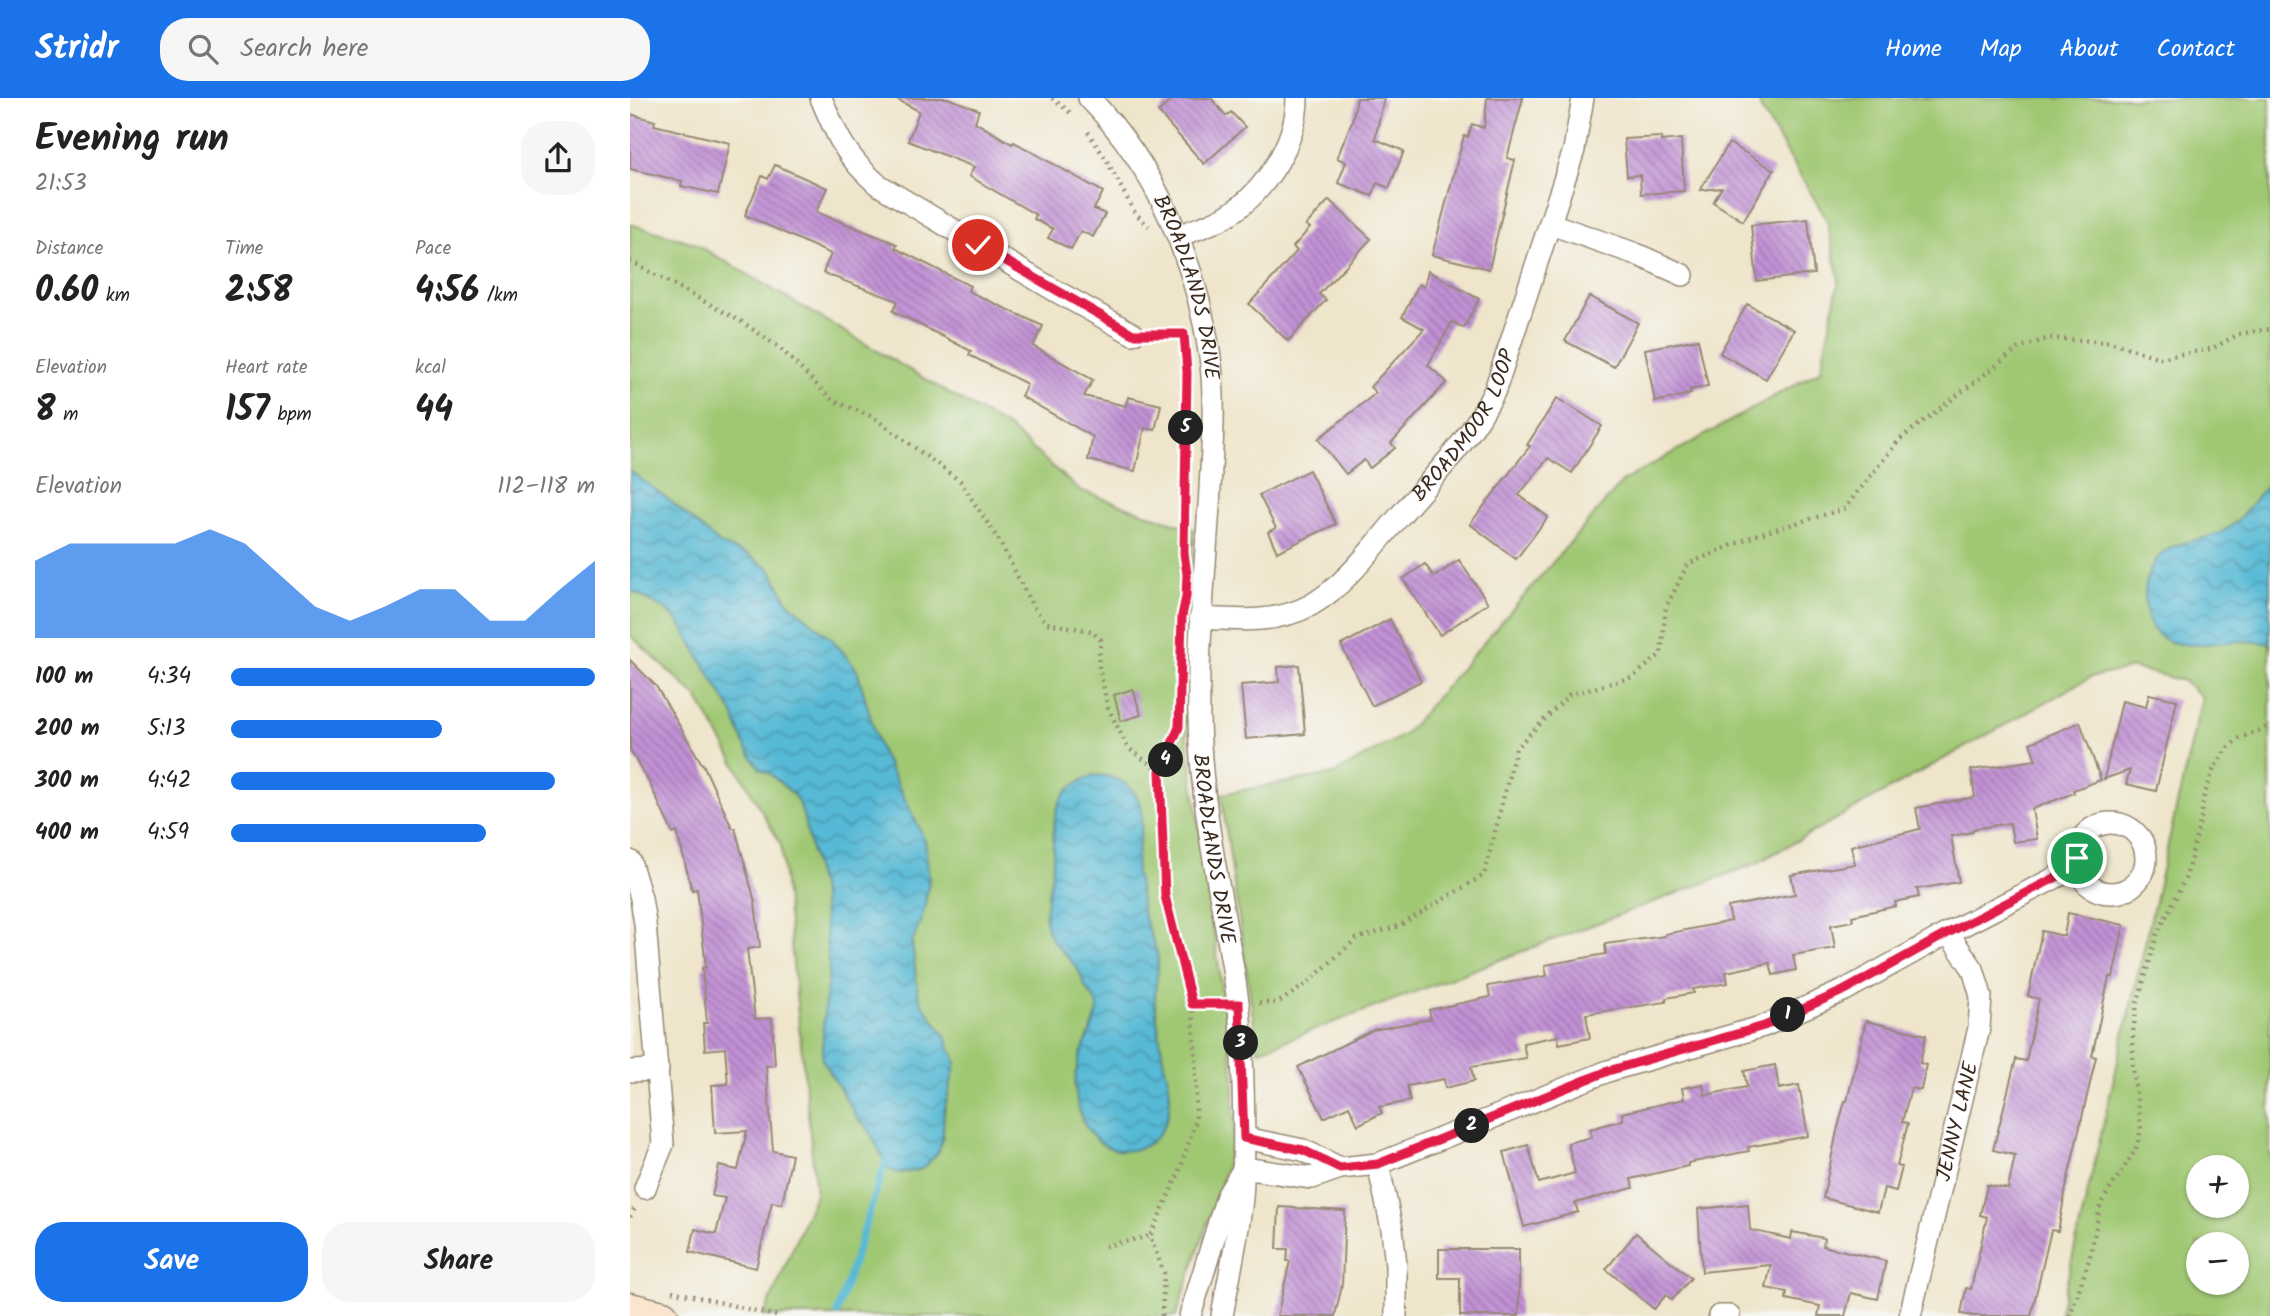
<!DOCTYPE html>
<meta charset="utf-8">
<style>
body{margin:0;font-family:Kalam,sans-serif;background:#f6f6f6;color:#222;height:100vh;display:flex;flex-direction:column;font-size:26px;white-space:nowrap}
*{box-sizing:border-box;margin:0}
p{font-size:23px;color:#767676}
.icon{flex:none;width:38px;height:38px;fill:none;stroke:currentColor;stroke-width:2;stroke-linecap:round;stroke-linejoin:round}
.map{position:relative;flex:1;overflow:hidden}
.sheet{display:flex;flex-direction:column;background:#fff;width:630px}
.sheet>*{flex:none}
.controls{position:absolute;left:1556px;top:1057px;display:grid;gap:14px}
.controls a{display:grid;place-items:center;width:63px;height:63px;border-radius:50%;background:#fff;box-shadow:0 2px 5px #0004;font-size:35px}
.pin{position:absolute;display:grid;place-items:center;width:60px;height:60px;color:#fff;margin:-30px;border:4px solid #fff;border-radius:50%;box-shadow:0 2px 7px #0007}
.km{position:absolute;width:35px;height:35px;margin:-18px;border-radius:50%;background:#222;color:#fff;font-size:19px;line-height:35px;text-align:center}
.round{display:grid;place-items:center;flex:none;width:74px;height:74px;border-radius:28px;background:#f6f6f6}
.overview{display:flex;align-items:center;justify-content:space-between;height:119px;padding:0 35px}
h1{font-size:38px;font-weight:600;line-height:52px}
.figures{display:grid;grid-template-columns:repeat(3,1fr);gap:10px;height:119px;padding:7px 35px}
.figures div{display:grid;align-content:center}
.figures b{font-size:35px;font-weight:600}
.figures small{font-size:19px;font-weight:400}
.figures p{font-size:19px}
.chart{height:196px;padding:14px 35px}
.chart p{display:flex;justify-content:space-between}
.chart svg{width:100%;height:126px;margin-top:7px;fill:#1a73e8;opacity:.7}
.primary-button{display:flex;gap:14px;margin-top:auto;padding:14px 35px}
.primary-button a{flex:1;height:80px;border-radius:28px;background:#1a73e8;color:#fff;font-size:28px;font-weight:600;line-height:80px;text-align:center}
.primary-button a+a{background:#f6f6f6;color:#222}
ul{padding:0 35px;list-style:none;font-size:23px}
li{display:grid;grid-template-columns:112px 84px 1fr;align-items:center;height:52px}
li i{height:18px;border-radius:9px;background:#1a73e8}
header{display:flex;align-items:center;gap:42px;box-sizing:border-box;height:98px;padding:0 35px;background:#1a73e8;color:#fff}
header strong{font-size:33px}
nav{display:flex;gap:38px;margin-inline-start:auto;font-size:24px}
.search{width:490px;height:63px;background:#f6f6f6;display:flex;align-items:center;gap:18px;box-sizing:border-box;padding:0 24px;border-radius:28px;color:#767676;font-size:26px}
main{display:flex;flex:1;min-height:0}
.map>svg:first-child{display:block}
</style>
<header>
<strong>Stridr</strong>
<div class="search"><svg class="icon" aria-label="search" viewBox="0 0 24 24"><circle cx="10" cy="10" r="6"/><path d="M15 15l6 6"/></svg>Search here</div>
<nav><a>Home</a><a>Map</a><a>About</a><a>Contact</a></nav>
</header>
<main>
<section class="sheet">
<div class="overview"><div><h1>Evening run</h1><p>21:53</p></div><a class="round"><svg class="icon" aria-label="share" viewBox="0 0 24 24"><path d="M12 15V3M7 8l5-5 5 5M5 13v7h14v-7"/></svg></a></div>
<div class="figures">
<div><p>Distance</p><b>0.60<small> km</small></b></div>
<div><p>Time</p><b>2:58</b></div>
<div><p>Pace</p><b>4:56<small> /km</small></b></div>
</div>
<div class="figures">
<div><p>Elevation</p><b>8<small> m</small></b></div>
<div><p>Heart rate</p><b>157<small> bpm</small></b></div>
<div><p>kcal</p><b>44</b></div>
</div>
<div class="chart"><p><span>Elevation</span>112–118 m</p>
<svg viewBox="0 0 160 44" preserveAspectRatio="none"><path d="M0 44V17L10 11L20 11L30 11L40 11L50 6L60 11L70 22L80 33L90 38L100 33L110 27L120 27L130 38L140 38L150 27L160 17V44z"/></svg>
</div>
<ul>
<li><b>100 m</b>4:34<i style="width:100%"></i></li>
<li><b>200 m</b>5:13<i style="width:58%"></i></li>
<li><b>300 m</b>4:42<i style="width:89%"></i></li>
<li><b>400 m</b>4:59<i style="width:70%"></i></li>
</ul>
<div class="primary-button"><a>Save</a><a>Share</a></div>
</section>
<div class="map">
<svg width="1640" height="1218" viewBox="0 0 1640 1218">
<defs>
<pattern id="water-waves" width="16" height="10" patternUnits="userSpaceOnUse" patternTransform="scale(1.75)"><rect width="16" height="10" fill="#56b9d5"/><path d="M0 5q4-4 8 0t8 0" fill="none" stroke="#4897ac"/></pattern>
<pattern id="building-back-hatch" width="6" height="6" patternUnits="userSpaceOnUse" patternTransform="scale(1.75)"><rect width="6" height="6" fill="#c191d5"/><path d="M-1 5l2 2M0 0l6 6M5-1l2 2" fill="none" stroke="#9e77ac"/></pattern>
</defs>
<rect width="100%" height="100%" fill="#f6f6f2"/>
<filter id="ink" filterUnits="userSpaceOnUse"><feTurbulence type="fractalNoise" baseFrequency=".0143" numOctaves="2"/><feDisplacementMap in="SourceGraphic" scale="14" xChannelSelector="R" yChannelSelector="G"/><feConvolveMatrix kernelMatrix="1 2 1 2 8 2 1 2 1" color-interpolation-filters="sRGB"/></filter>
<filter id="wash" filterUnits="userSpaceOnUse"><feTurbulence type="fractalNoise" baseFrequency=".00686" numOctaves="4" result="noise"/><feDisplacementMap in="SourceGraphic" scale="28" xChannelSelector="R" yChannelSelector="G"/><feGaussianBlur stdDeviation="1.57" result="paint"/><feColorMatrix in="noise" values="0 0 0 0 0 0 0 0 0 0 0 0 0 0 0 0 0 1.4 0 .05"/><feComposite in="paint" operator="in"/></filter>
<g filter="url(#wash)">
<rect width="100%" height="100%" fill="#efe5cb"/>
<g fill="#a0c873" stroke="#6e7948" stroke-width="2" fill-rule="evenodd">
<path d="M 1128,0 L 1640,0 L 1640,1218 L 1429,1218 L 1572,599 L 1554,583 L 1503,570 L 1461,579 L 1127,765 L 628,953 L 591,696 L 703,676 L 775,636 L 993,383 L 1191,272 L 1209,181 L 1197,122 L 1131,11 ZM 1568,1069 L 1606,1069 L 1606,1108 L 1568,1108 ZM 1568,1146 L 1606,1146 L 1606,1185 L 1568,1185 Z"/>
<polygon points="0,126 64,145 380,331 449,392 564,432 557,572 557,640 604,980 604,1032 598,1065 546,1218 134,1218 186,1095 151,747 67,599 0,537"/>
</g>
<g fill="url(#water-waves)" stroke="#48727a" stroke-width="2">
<polygon points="0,373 38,401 90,446 120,458 139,470 159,505 204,543 227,572 249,649 295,742 299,782 294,813 282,845 288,895 291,904 314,936 326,964 314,1014 313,1037 309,1053 295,1069 286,1073 267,1075 258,1071 238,1030 228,1021 192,961 194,914 199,871 192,798 173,717 169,705 162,695 139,675 130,671 116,650 102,614 49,524 35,511 0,492"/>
<path d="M 1640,386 L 1640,545 C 1631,545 1622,543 1613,543 C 1572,544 1516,564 1515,499 C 1515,483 1519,467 1532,456 C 1552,439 1580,444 1600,429 C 1617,417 1624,398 1640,386 Z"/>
<path d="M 465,677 C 483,678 499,683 508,701 C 518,726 505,749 506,774 C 506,779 509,785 509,790 C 511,798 510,807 513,816 C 516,829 524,842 527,856 C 531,873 523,890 525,908 C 528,925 530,943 533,960 C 534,967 537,974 538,981 C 544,1010 536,1046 502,1052 C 456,1059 438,1001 448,965 C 451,952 468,921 468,911 C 467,900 459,896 455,888 C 452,884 452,878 449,873 C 440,859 423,848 417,832 C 412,814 420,792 422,774 C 425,750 419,717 434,697 C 441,687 454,681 465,677 Z"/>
</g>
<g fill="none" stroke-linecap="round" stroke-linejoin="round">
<polyline stroke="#56b9d5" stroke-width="7" points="207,1215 258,1056"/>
</g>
<g id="blocks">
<g fill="url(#building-back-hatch)">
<polygon points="264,0 318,0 349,12 345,24 382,46 384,44 473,94 464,111 475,116 463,139 451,133 441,151 418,140 423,131 404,121 406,117 339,78 344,69 278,43 289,13"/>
<polygon points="544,0 581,0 596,18 601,14 615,29 574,66 528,14"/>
<polygon points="727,0 754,0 745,41 774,53 759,90 747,85 742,98 708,85 716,64 707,60 722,23"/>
<polygon points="857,0 893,0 877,60 885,62 859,171 802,157 834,38 838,39 842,26 854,30"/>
<polygon points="0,16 25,23 24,27 100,45 88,96 51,88 52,83 0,71"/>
<polygon points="1031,39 1031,43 1051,41 1054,93 1011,96 1010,77 997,78 994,41"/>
<polygon points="1099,45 1144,72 1113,123 1083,104 1092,90 1070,92"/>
<polygon points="145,67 197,90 186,114 267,146 265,150 340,188 338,193 413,228 403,248 463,282 454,298 496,308 498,299 531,307 525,332 515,330 505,373 458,362 463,339 391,298 397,286 339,257 341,253 263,213 268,203 193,175 201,156 115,117 132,78 138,81"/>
<polygon points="699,102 741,141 689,196 696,202 658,243 619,206 667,153 663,149 680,130 676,127"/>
<polygon points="1178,121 1184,176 1127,183 1121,127"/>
<polygon points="798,173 849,201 834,230 822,224 798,267 817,284 761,345 765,350 740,370 734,362 716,376 688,341 746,295 740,289 794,231 772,219 789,186 794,189"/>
<polygon points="959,198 1008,225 984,269 935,243"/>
<polygon points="1117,206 1164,232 1136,281 1090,255"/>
<polygon points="1068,241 1078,288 1060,292 1061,296 1025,304 1015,251"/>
<polygon points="927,300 972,328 942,375 918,360 889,397 918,419 886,461 840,426 900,348 897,347"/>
<polygon points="679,372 706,426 647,454 638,434 646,430 629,397"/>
<polygon points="829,462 858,505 810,537 773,481 795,466 804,479"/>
<polygon points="760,521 791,583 742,608 711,547"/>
<polygon points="0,562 26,588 72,666 73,666 102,730 105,730 125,804 130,849 117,851 125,921 142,920 145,967 136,968 143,1053 162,1057 152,1106 142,1104 126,1170 60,1154 65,1131 86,1136 95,1100 82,1098 89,1068 108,1072 117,1033 85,1035 82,987 98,986 95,950 75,952 73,925 77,925 72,870 76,869 67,791 62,792 47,734 43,736 19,684 0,652"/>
<polygon points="669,567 675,636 616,641 611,587 649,584 648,569"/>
<polygon points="503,591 511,617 491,623 484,597"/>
<polygon points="1519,596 1547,602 1526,693 1496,686 1500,672 1474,681 1492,603 1516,609"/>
<polygon points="1450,624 1471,682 1443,692 1444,695 1402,711 1407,741 1383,744 1380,725 1343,731 1343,734 1321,738 1329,784 1287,791 1289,799 1265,804 1266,808 1222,818 1223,823 1201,827 1205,850 1163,857 1166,872 1143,877 1140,865 1096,874 1098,885 1063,891 1064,895 1036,900 1036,904 956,916 960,940 929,946 928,938 893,945 896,960 841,969 844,983 815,990 814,981 777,988 780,1003 749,1009 752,1015 728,1027 719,1008 694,1020 668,969 743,932 801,921 799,912 860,899 858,888 917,878 915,867 976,856 975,846 1035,838 1035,836 1101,823 1098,809 1165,796 1161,777 1225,766 1221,748 1290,731 1286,710 1345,699 1341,672 1406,662 1400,645"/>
<polygon points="1438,815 1494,827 1483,879 1479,879 1462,958 1466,959 1438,1080 1428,1133 1421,1132 1401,1218 1344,1218 1331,1216 1336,1190 1341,1191 1357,1119 1350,1117 1357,1087 1378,1091 1385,1057 1363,1052 1386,961 1396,963 1409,901 1398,898 1412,833 1434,838"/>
<polygon points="1236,923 1296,937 1290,965 1296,967 1291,992 1281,990 1272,1024 1278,1025 1267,1068 1272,1069 1266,1093 1254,1090 1248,1114 1193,1100 1207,1033 1215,1003 1217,1003"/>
<polygon points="1145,967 1149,991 1169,987 1178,1038 1118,1049 1119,1053 1058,1065 1058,1068 1001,1081 1003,1090 945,1105 948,1114 894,1129 874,1054 898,1047 909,1085 945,1075 938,1045 962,1039 960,1031 993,1022 992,1015 1054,1001 1052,990 1073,986 1075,997 1117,989 1114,973"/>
<polygon points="1118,1106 1120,1132 1161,1141 1162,1134 1194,1140 1193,1148 1256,1163 1248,1201 1221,1195 1215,1218 1188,1218 1190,1208 1156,1201 1157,1194 1136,1190 1141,1167 1072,1174 1068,1111"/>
<polygon points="649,1109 715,1113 712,1187 705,1218 647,1218 660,1163 657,1163 658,1151 647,1151"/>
<polygon points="1006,1135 1061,1180 1042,1202 1036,1197 1024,1211 976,1171"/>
<polygon points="809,1151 889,1151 889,1218 830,1218 830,1180 809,1180"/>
</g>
</g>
</g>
<g filter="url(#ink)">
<use href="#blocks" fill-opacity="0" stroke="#958874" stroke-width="2"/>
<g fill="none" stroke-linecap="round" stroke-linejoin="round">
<g stroke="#958874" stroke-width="24">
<g id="street">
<path d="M 191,0 C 207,38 215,58 247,86 L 424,192 L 503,236"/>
<path id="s1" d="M 459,0 C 527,70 566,163 580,259 C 586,301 582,348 580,391 C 575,481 564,571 571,661 C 577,743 597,823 608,904 C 612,931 612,959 613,986 C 614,1024 615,1062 612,1100 C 608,1139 599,1179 592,1218"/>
<polyline points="921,126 1006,156 1053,177"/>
<path d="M 549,138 C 565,131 584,126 598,117 C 635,94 667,44 667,0"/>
<path id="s2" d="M 570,520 C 608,522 646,526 681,507 C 716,487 742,450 768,420 C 803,379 842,340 865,292 L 944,52 L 953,0"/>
<circle cx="1481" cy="760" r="35"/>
<polyline points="0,763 11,800 15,825 33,1046 15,1090"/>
<polyline points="0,973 28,972"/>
<polyline points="615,1040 673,1052 710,1070"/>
<polyline points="748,1066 762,1131 766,1167 766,1218"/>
<polyline points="613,1070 682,1080 710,1070 748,1066 978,973 1134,928 1215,892 1318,835 1448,768"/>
<polyline points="560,1218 597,1098 611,1075"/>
<polyline points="1089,1218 1099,1218"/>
<path id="s3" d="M 1280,1218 L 1349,930 L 1351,898 L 1343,871 L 1318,835"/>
</g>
</g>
<g stroke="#958874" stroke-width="33">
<polyline id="secondary" points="0,1210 33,1218"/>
</g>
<g stroke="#958874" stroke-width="4.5" stroke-dasharray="2 5" stroke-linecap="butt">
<polyline points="422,0 443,17"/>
<polyline points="458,34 477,63 505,115 519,128"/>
<polyline points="0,163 112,224 149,249 202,302 243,319 330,383 370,444 403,509 417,525 461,533 471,542 468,564 478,610 498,650 530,673"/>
<polyline points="524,236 554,236"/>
<polyline points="554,424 555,255"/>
<polyline points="629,905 649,904 675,887 726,841 769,828 854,777 886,650 939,597 1003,579 1031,556 1036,509 1058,466 1126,437 1214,411 1270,341 1389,250 1419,240 1480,244 1530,260 1581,251 1609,236 1640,231"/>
<polyline points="562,906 589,906"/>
<polyline points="0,1119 6,1108"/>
<polyline points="475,1148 520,1138"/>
<polyline points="42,1193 147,1218"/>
<polyline points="532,1218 534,1175 520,1138 548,1077 566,1022 566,963 562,906 535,798 534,777 530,673 547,635"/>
<polyline points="1440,1218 1459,1162 1471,1105 1506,1051 1511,1031 1503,972 1503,934 1507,906 1527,837 1556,779 1571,720 1574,698 1584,670 1596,652 1608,641 1637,629"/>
</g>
<use href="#street" stroke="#fff" stroke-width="21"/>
<use href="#secondary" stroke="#fce5cf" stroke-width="30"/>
</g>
</g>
<g fill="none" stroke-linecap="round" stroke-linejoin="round" filter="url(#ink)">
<g stroke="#fff" stroke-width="14">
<polyline id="route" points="348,147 503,236 554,236 557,274 554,455 557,476 556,499 552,518 549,629 530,673 535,798 562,906 609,906 614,1040 673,1052 710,1070 748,1066 978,973 1134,928 1215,892 1318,835 1448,768 1447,760"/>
</g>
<use href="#route" stroke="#e11d48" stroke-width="9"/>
</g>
<g text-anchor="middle" stroke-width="7" stroke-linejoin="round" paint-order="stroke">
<g font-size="21" fill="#3b2a1e" stroke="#f6f6f2">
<text dy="7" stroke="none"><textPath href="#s1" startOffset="217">BROADLANDS DRIVE</textPath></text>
<text dy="7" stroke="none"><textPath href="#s2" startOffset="352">BROADMOOR LOOP</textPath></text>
<text dy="7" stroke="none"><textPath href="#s1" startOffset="784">BROADLANDS DRIVE</textPath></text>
<text dy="7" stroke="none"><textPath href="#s3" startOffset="200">JENNY LANE</textPath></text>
</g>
</g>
</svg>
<div class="controls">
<a>+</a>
<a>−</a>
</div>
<div class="pin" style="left:1447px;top:760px;background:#1e9e55"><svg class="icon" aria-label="arrive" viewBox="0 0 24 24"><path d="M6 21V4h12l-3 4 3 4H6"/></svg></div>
<div class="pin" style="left:348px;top:147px;background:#d93025"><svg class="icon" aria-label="check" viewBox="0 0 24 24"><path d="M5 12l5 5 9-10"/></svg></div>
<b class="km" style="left:1158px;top:917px">1</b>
<b class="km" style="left:842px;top:1028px">2</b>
<b class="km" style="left:611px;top:945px">3</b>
<b class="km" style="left:536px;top:662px">4</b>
<b class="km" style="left:556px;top:330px">5</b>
</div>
</main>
